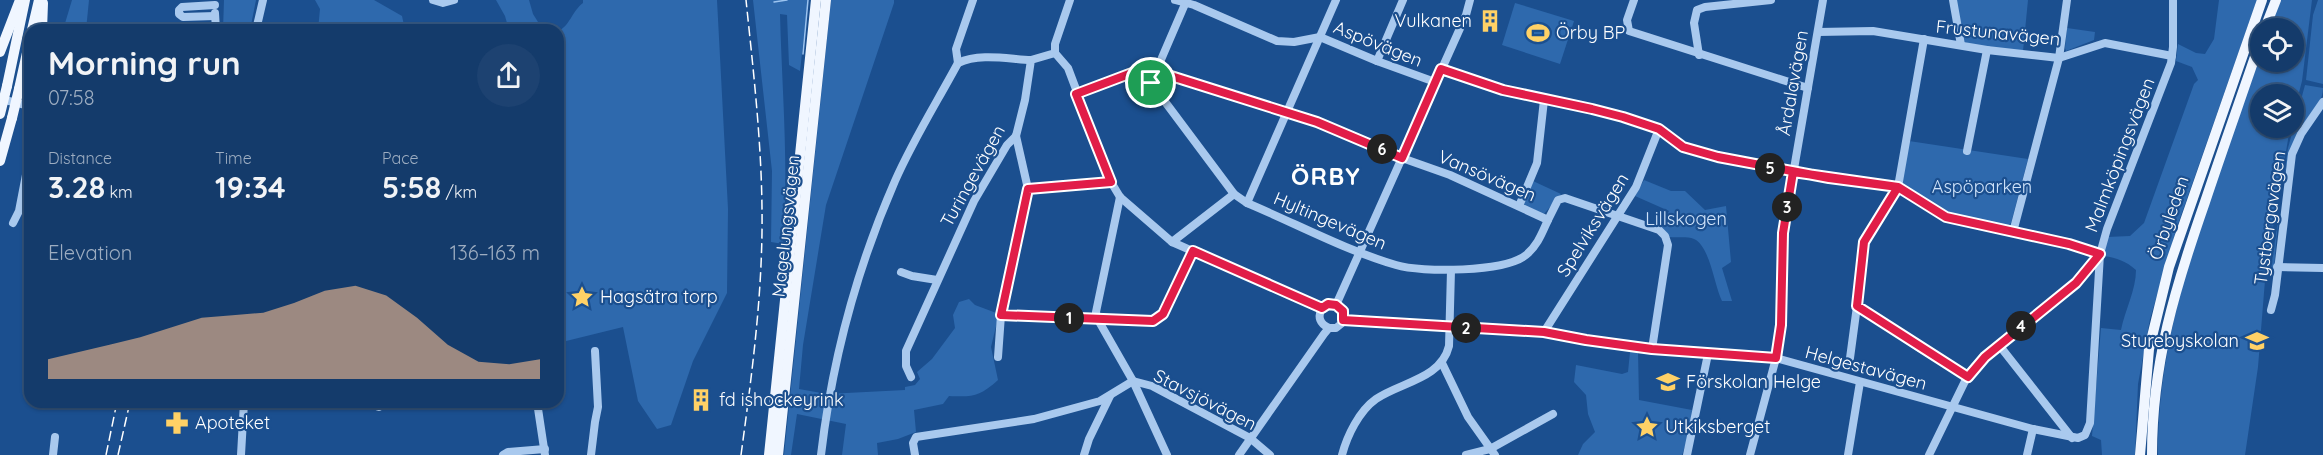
<!DOCTYPE html>
<meta charset="utf-8">
<style>
body{margin:0;font-family:Quicksand,sans-serif;background:#1d4271;color:#f1f3f6;height:100vh;display:flex;flex-direction:column;font-size:22px;white-space:nowrap}
*{box-sizing:border-box;margin:0}
p{font-size:20px;color:#9dadc1}
.icon{flex:none;width:33px;height:33px;fill:none;stroke:currentColor;stroke-width:2;stroke-linecap:round;stroke-linejoin:round}
.map{position:relative;flex:1;overflow:hidden}
.drawer{position:absolute;left:24px;top:24px;width:540px;height:384px;display:flex;flex-direction:column;background:#143b6b;border-radius:18px;box-shadow:0 2px 4px #0004,0 0 0 2px #33557e}
.drawer>*{flex:none}
.controls{position:absolute;left:2250px;top:18px;display:grid;gap:12px}
.controls a{display:grid;place-items:center;width:54px;height:54px;border-radius:50%;background:#143b6b;box-shadow:0 2px 4px #0004,0 0 0 2px #33557e;font-size:30px}
.pin{position:absolute;display:grid;place-items:center;width:51px;height:51px;color:#fff;margin:-26px;border:3px solid #fff;border-radius:50%;box-shadow:0 2px 6px #0007}
.km{position:absolute;width:30px;height:30px;margin:-15px;border-radius:50%;background:#222;color:#fff;font-size:16px;line-height:30px;text-align:center}
.round{display:grid;place-items:center;flex:none;width:63px;height:63px;border-radius:32px;background:#1d4271}
.overview{display:flex;align-items:center;justify-content:space-between;height:102px;padding:0 24px}
h1{font-size:33px;font-weight:700;line-height:45px}
.figures{display:grid;grid-template-columns:repeat(3,1fr);gap:9px;height:102px;padding:6px 24px}
.figures div{display:grid;align-content:center}
.figures b{font-size:30px;font-weight:700}
.figures small{font-size:16px;font-weight:400}
.figures p{font-size:16px}
.chart{height:168px;padding:12px 24px}
.chart p{display:flex;justify-content:space-between}
.chart svg{width:100%;height:108px;margin-top:6px;fill:#d6ab8b;opacity:.7}
.map>svg:first-child{display:block}
</style>
<div class="map">
<svg width="2323" height="455" viewBox="0 0 2323 455">
<rect width="100%" height="100%" fill="#1b4f8f"/>
<g fill="#2e69ad">
<polygon points="72,0 89,0 86,30 63,30"/>
<polygon points="224,0 256,0 250,30 223,30"/>
<polygon points="315,0 374,0 402,16 405,30 318,30 320,9"/>
<polygon points="496,0 529,0 533,14 543,30 509,30 505,16"/>
<path d="M 583,0 L 717,0 L 728,209 L 727,293 L 693,361 L 671,425 L 657,429 L 638,401 L 623,327 L 558,343 L 558,31 C 570,26 572,11 583,3 Z"/>
<path d="M 753,0 L 808,0 L 800,71 L 789,65 L 787,15 L 780,14 C 782,91 789,167 783,244 L 771,242 L 772,171 Z"/>
<path d="M 831,0 L 894,0 L 894,3 L 826,205 L 803,345 L 799,389 L 827,394 L 905,390 L 905,387 L 915,385 L 920,379 L 917,372 L 932,359 L 955,328 L 953,315 L 959,302 L 969,299 L 975,305 L 999,314 L 991,347 L 998,380 C 979,397 973,397 949,396 L 943,404 L 914,410 L 916,432 L 898,439 L 877,443 L 878,455 L 842,455 L 846,424 L 797,414 L 791,455 L 784,455 Z"/>
<polygon points="1956,0 2028,0 2023,51 1992,50 1964,42"/>
<path d="M 2219,0 L 2257,0 L 2177,227 L 2150,319 L 2138,384 L 2135,455 L 2102,455 L 2101,440 L 2092,436 L 2101,328 L 2121,330 C 2125,310 2136,290 2136,270 C 2126,261 2117,258 2104,256 L 2107,237 L 2130,236 L 2144,223 L 2194,84 L 2198,80 L 2192,67 L 2176,61 L 2178,44 L 2196,53 L 2205,54 L 2214,39 Z"/>
<path d="M 2280,0 L 2312,0 L 2302,81 L 2294,112 L 2294,94 L 2260,94 L 2260,128 L 2290,128 L 2266,268 L 2258,367 L 2245,455 L 2158,455 C 2157,317 2216,185 2260,57 L 2260,62 L 2294,62 L 2294,28 L 2270,28 Z"/>
<polygon points="2318,0 2323,0 2323,84 2306,80 2313,15"/>
<polygon points="1515,3 1574,21 1560,64 1502,45"/>
<polygon points="2067,28 2095,32 2094,40 2066,51 2065,48"/>
<path d="M 2305,85 L 2323,88 C 2323,110 2294,134 2288,158 C 2280,193 2277,232 2274,269 L 2272,275 L 2270,276 L 2288,148 Z"/>
<polygon points="1909,141 2028,159 2011,223 2007,227 1955,216 1902,184"/>
<path d="M 1644,180 L 1671,191 L 1685,191 L 1705,210 L 1726,206 L 1731,262 L 1722,268 L 1732,301 L 1722,301 C 1714,285 1710,246 1694,239 C 1687,236 1677,238 1669,237 L 1660,228 L 1669,211 L 1635,196 Z"/>
<polygon points="1533,181 1561,194 1544,214 1525,206 1523,202"/>
<polygon points="1630,352 1638,352 1639,400 1692,410 1690,431 1682,455 1578,455 1583,444 1595,432 1588,414 1586,395 1574,382 1576,365 1622,374 1628,372"/>
</g>
<g fill="none" stroke-linecap="round" stroke-linejoin="round">
<g stroke="#9cc4f0" stroke-width="1.5">
<polyline points="774,2 787,0"/>
<polyline points="803,54 808,0"/>
</g>
<g stroke="#a9c9ee" stroke-width="8">
<polyline points="433,0 443,3 454,0"/>
<polyline points="1175,0 1194,5 1277,41 1294,42 1320,37 1377,61 1435,82"/>
<polyline points="1634,0 1627,20 1629,31 1808,88"/>
<polyline points="1953,0 1961,45"/>
<polyline points="215,13 216,30"/>
<polyline points="215,16 183,17 179,14 179,10 182,7 215,5"/>
<polyline points="256,30 263,0"/>
<polyline points="1818,32 1873,31 1987,50 2059,58 2105,43 2172,56"/>
<polyline points="1924,39 1898,187 1865,242 1857,306 1918,347 1968,377"/>
<polyline points="1055,53 1068,68 1111,182 1120,197 1172,242 1322,308"/>
<polyline points="1699,55 1694,23 1697,10 1705,7 1771,0"/>
<polyline points="1377,61 1403,0"/>
<path d="M 958,63 C 980,53 1007,59 1031,60"/>
<path d="M 1145,68 L 1151,83 L 1234,194 L 1247,203 C 1295,223 1347,251 1396,265 C 1422,273 1505,272 1526,255 C 1538,245 1542,233 1548,220"/>
<polyline points="1441,69 1503,90 1592,109 1623,118 1659,129 1683,147 1718,157 1829,178 1898,187 1946,217 2069,244 2100,254 2076,283 1975,366 1968,375 1929,455"/>
<polyline points="1151,83 1185,4"/>
<polyline points="1076,94 1138,70 1159,67 1162,72 1171,76 1317,122 1402,158 1450,175 1548,220 1558,200 1565,198 1659,230 1665,236 1668,245 1652,349"/>
<polyline points="0,99 30,106"/>
<polyline points="1967,151 1987,50"/>
<polyline points="1028,189 1111,182"/>
<polyline points="1120,197 1096,312 1097,318 1133,381 1167,455"/>
<polyline points="1247,203 1336,0"/>
<polyline points="1519,206 1537,163 1544,100"/>
<polyline points="13,223 19,211 30,154"/>
<polyline points="2013,232 2059,58 2067,0"/>
<polyline points="1172,242 1234,194"/>
<polyline points="2277,267 2323,268"/>
<polyline points="901,272 912,276 937,280"/>
<polyline points="1336,305 1466,15 1470,0"/>
<polyline points="2271,310 2275,295 2292,154 2301,134 2323,102"/>
<polyline points="1001,315 1153,321 1163,314 1193,251"/>
<polyline points="1343,320 1544,332 1586,340 1652,349 1776,358 2033,429 2078,438 2085,435 2090,423 2100,254 2107,229 2171,63 2173,47 2173,0"/>
<polyline points="1544,332 1636,187 1659,129"/>
<polyline points="1999,345 2072,438"/>
<polyline points="998,357 1001,315 1028,189 1016,136"/>
<polyline points="1850,358 1857,306"/>
<polyline points="1442,363 1468,417 1495,455"/>
<polyline points="911,377 906,366 906,351 974,201 1007,145 1016,136 1025,100 1031,60 1055,53 1055,44 1070,0"/>
<polyline points="371,402 373,405 379,407 382,402"/>
<polyline points="537,402 545,455"/>
<polyline points="53,455 55,437"/>
<polyline points="241,455 244,402"/>
<polyline points="503,455 508,452 545,449"/>
<polyline points="591,455 595,422 598,407 595,351"/>
<path d="M 821,455 C 832,361 857,268 895,181 C 913,140 937,102 958,63 L 956,49 L 973,0"/>
<polyline points="915,455 913,443 916,437 1034,419 1100,401 1133,381 1152,386 1250,438 1270,455"/>
<polyline points="1084,455 1089,439 1110,396"/>
<path d="M 1239,455 L 1324,334 L 1329,328 L 1336,328 L 1341,324 C 1346,315 1342,306 1333,304 L 1322,308 C 1317,317 1320,324 1329,328"/>
<path d="M 1342,455 C 1347,436 1359,411 1376,399 C 1401,382 1441,379 1449,346 L 1451,270"/>
<polyline points="1466,455 1490,449 1553,414"/>
<polyline points="1687,455 1708,354"/>
<polyline points="1750,455 1776,358 1781,325 1783,233 1823,0"/>
<polyline points="1848,455 1860,382"/>
<polyline points="2027,455 2033,429"/>
</g>
<g stroke="#f0f6ff" stroke-width="10">
<polyline points="2265,28 2276,0"/>
<polyline points="32,30 39,0"/>
<polyline points="42,30 43,3"/>
<polyline points="0,52 20,0"/>
<polyline points="7,86 25,0"/>
<polyline points="19,89 30,39"/>
<polyline points="0,161 12,118"/>
<polyline points="769,455 816,0"/>
<polyline points="778,455 826,0"/>
<polyline points="2140,455 2149,349 2169,267 2262,0"/>
<path d="M 2152,455 C 2152,363 2175,288 2205,202 C 2223,148 2242,95 2260,42"/>
</g>
<g stroke="#fff" stroke-width="1.5" stroke-dasharray="10 4.5" stroke-linecap="butt">
<polyline points="106,455 117,402"/>
<polyline points="118,455 130,402"/>
<path d="M 741,455 C 751,381 761,307 762,232 C 763,154 754,77 746,0"/>
</g>
<g stroke="#f0f6ff" stroke-width="10">
<polyline points="0,114 7,86"/>
<polyline points="12,118 19,89"/>
</g>
</g>
<g fill="none" stroke-linecap="round" stroke-linejoin="round">
<g stroke="#fff" stroke-width="12">
<polyline id="route" points="1151,83 1145,68 1076,94 1111,182 1028,189 1001,315 1153,321 1163,314 1193,251 1322,308 1328,304 1336,305 1343,311 1343,320 1544,332 1586,340 1652,349 1776,358 1781,325 1783,233 1793,172 1898,187 1946,217 2069,244 2100,254 2076,283 1985,357 1968,377 1857,306 1864,242 1898,187 1829,178 1718,157 1683,147 1659,129 1623,117 1592,109 1503,90 1441,69 1402,158 1317,122 1171,76 1162,72 1158,67 1151,83"/>
</g>
<use href="#route" stroke="#e11d48" stroke-width="8"/>
</g>
<defs>
<g id="building-bare" transform="scale(1.8)"><path d="M-4-6H4V6H1V3H-1V6H-4ZM-2.5-4.3h1.7v1.8h-1.7ZM.8-4.3h1.7v1.8H.8ZM-2.5-1h1.7V.8h-1.7ZM.8-1h1.7V.8H.8Z" fill="#ffd166" stroke="#1b4f8f" stroke-width="2.5" paint-order="stroke"/></g>
<g id="stadium-bare" transform="scale(1.8)"><path d="M0-5a6.5 5 0 1 0 0 10a6.5 5 0 1 0 0-10ZM-3.5-1.8h7v3.6h-7Z" fill="#ffd166" stroke="#1b4f8f" stroke-width="2.5" paint-order="stroke"/></g>
<g id="sight-bare" transform="scale(1.8)"><path d="M0-6L1.8-2.2L6-1.7L2.9 1.2L3.7 5.4L0 3.3L-3.7 5.4L-2.9 1.2L-6-1.7L-1.8-2.2Z" fill="#ffd166" stroke="#1b4f8f" stroke-width="2.5" paint-order="stroke"/></g>
<g id="school-bare" transform="scale(1.8)"><path d="M0-5L7-2L0 1L-7-2ZM-4 1L0 2.5L4 1V4Q0 6-4 4Z" fill="#ffd166" stroke="#1b4f8f" stroke-width="2.5" paint-order="stroke"/></g>
<g id="pharmacy-bare" transform="scale(1.8)"><path d="M-2-6h4v4h4v4h-4v4h-4v-4h-4v-4h4Z" fill="#ffd166" stroke="#1b4f8f" stroke-width="2.5" paint-order="stroke"/></g>
</defs>
<g fill-rule="evenodd">
<use href="#building-bare" x="1490" y="21"/>
<use href="#stadium-bare" x="1538" y="33"/>
<use href="#sight-bare" x="582" y="297"/>
<use href="#school-bare" x="2257" y="341"/>
<use href="#school-bare" x="1668" y="382"/>
<use href="#building-bare" x="701" y="400"/>
<use href="#pharmacy-bare" x="177" y="423"/>
<use href="#sight-bare" x="1647" y="427"/>
</g>
<g text-anchor="middle" stroke-width="4.5" stroke-linejoin="round" paint-order="stroke">
<g font-size="18" fill="#fff" stroke="#1b4f8f" text-anchor="start">
<text x="1472" y="27" text-anchor="end">Vulkanen</text>
<text x="1556" y="39">Örby BP</text>
<text x="600" y="303">Hagsätra torp</text>
<text x="2239" y="347" text-anchor="end">Sturebyskolan</text>
<text x="1686" y="388">Förskolan Helge</text>
<text x="719" y="406">fd ishockeyrink</text>
<text x="195" y="429">Apoteket</text>
<text x="1665" y="433">Utkiksberget</text>
</g>
<g font-size="18" fill="#fff" stroke="#1b4f8f">
<text transform="translate(1998 33) rotate(6)" y="6">Frustunavägen</text>
<text transform="translate(1378 44) rotate(22)" y="6">Aspövägen</text>
<text transform="translate(1793 83) rotate(-80)" y="6">Årdalavägen</text>
<text transform="translate(2120 155) rotate(-69)" y="6">Malmköpingsvägen</text>
<text transform="translate(973 176) rotate(-61)" y="6">Turingevägen</text>
<text transform="translate(1487 176) rotate(23)" y="6">Vansövägen</text>
<text transform="translate(2169 218) rotate(-71)" y="6">Örbyleden</text>
<text transform="translate(2270 218) rotate(-82)" y="6">Tystbergavägen</text>
<text transform="translate(1330 221) rotate(23)" y="6">Hyltingevägen</text>
<text transform="translate(1593 225) rotate(-58)" y="6">Spelviksvägen</text>
<text transform="translate(786 226) rotate(-84)" y="6">Magelungsvägen</text>
<text transform="translate(1866 368) rotate(15)" y="6">Helgestavägen</text>
<text transform="translate(1205 400) rotate(27)" y="6">Stavsjövägen</text>
</g>
<g font-size="18" fill="#cfe3fa" stroke="#1b4f8f">
<text x="1982" y="193">Aspöparken</text>
<text x="1686" y="225">Lillskogen</text>
</g>
<g font-size="24" font-weight="bold" letter-spacing="1.5" fill="#fff" stroke="#1b4f8f">
<text x="1326" y="185">ÖRBY</text>
</g>
</g>
</svg>
<div class="controls">
<a><svg class="icon" aria-label="locate" viewBox="0 0 24 24"><circle cx="12" cy="12" r="6"/><path d="M12 2v4M12 18v4M2 12h4M18 12h4"/></svg></a>
<a><svg class="icon" aria-label="layers" viewBox="0 0 24 24"><path d="M12 4l9 5-9 5-9-5zM3 14l9 5 9-5"/></svg></a>
</div>
<div class="pin" style="left:1151px;top:83px;background:#1e9e55"><svg class="icon" aria-label="arrive" viewBox="0 0 24 24"><path d="M6 21V4h12l-3 4 3 4H6"/></svg></div>
<b class="km" style="left:1069px;top:318px">1</b>
<b class="km" style="left:1466px;top:328px">2</b>
<b class="km" style="left:1787px;top:207px">3</b>
<b class="km" style="left:2021px;top:326px">4</b>
<b class="km" style="left:1770px;top:168px">5</b>
<b class="km" style="left:1382px;top:149px">6</b>
<section class="drawer">
<div class="overview"><div><h1>Morning run</h1><p>07:58</p></div><a class="round"><svg class="icon" aria-label="share" viewBox="0 0 24 24"><path d="M12 15V3M7 8l5-5 5 5M5 13v7h14v-7"/></svg></a></div>
<div class="figures">
<div><p>Distance</p><b>3.28<small> km</small></b></div>
<div><p>Time</p><b>19:34</b></div>
<div><p>Pace</p><b>5:58<small> /km</small></b></div>
</div>
<div class="chart"><p><span>Elevation</span>136–163 m</p>
<svg viewBox="0 0 160 44" preserveAspectRatio="none"><path d="M0 44V36L10 33L20 30L30 27L40 23L50 19L60 18L70 17L80 13L90 8L100 6L110 10L120 19L130 30L140 37L150 38L160 36V44z"/></svg>
</div>
</section>
</div>
